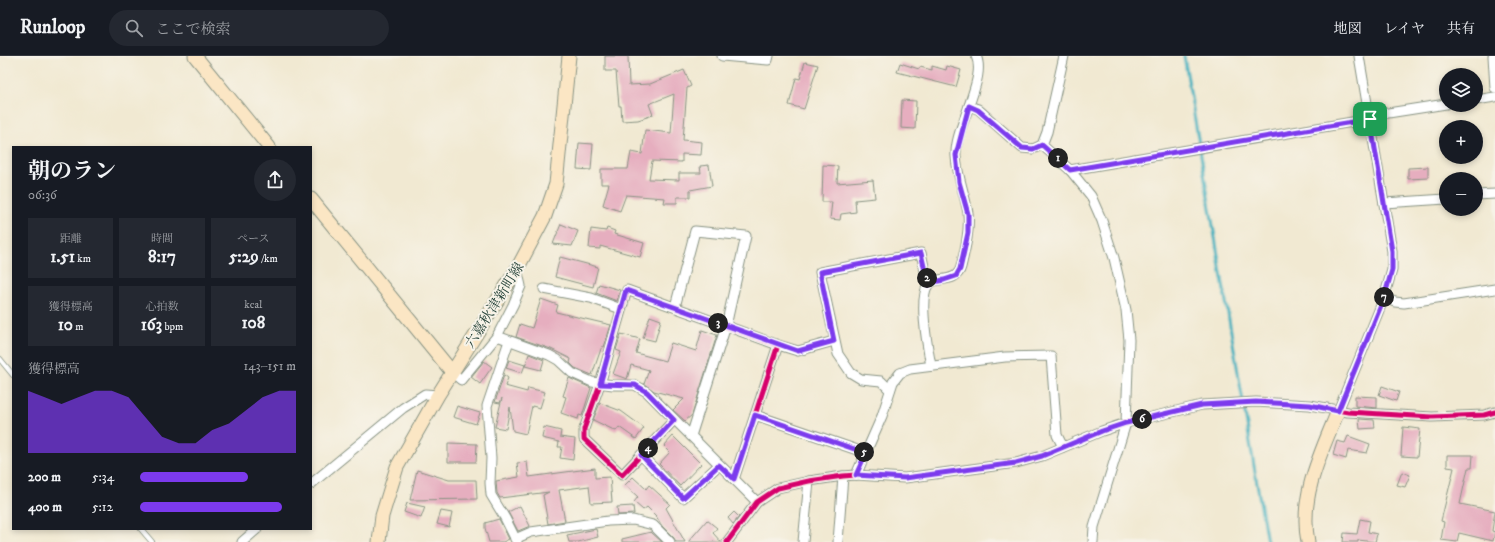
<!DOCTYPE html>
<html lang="ja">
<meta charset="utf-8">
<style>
body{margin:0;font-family:"IM FELL DW Pica","Noto Serif JP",serif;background:#242831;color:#f1f3f6;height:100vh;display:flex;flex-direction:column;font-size:15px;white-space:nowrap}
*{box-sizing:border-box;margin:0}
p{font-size:13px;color:#9ea1a6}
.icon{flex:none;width:22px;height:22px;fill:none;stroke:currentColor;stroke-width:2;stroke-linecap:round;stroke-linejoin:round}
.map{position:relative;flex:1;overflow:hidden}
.side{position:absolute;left:12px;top:90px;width:300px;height:384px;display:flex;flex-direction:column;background:#171b24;border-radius:0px;box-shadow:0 2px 6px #0003}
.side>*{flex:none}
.buttons{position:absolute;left:1439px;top:12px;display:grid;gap:8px}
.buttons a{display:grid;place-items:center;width:44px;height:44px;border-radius:50%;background:#171b24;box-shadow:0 2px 6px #0003;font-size:20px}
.pin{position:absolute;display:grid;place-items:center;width:34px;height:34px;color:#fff;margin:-17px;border-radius:8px;box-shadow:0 2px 6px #0006}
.km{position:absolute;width:20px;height:20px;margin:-10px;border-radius:50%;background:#222;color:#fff;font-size:11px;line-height:20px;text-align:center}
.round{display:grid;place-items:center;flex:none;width:42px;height:42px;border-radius:21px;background:#242831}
.overview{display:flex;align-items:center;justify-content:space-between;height:68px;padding:0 16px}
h1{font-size:22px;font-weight:700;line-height:30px}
.metrics{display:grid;grid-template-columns:repeat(3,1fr);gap:6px;height:68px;padding:4px 16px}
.metrics div{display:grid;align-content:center;border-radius:0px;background:#242831;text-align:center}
.metrics b{font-size:17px;font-weight:700}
.metrics small{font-size:11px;font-weight:400}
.metrics p{font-size:11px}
.chart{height:112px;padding:8px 16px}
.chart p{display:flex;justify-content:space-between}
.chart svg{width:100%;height:72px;margin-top:4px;fill:#7c3aed;opacity:.7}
ul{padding:0 16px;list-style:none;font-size:13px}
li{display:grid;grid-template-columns:64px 48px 1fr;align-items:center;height:30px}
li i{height:10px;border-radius:5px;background:#7c3aed}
header{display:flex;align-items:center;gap:24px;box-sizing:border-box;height:56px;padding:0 20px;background:#171b24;border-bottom:1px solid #363941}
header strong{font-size:19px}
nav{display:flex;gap:22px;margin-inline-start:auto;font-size:14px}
.search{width:280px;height:36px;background:#242831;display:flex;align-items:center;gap:10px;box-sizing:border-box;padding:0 14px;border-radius:22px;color:#9ea1a6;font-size:15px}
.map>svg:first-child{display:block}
</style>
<header>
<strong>Runloop</strong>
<div class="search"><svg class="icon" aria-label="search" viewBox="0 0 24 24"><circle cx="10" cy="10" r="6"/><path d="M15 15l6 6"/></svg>ここで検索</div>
<nav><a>地図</a><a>レイヤ</a><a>共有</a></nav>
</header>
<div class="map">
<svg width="1495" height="486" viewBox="0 0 1495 486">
<rect width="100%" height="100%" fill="#f7f3e8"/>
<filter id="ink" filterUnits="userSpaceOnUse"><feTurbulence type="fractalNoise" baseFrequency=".025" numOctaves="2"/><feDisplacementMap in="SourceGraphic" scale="8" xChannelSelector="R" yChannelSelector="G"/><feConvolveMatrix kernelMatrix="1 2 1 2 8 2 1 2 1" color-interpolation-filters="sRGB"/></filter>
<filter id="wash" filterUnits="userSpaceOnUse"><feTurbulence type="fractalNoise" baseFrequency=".012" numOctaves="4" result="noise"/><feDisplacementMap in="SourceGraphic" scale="16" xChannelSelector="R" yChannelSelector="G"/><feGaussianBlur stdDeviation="0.9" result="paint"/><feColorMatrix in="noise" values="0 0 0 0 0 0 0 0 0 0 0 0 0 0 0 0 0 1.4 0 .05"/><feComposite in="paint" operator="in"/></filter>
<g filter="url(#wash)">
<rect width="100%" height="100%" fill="#f1e9d2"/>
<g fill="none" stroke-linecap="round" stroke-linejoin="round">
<polyline stroke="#43b1bf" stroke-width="3" points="1184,0 1267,486"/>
</g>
<g id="blocks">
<g fill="#e6aebf">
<polygon points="605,0 628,0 629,29 650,28 684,14 691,30 687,32 683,84 702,86 701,99 682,98 682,106 652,105 649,123 679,124 679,117 701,117 700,110 709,109 712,130 690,134 690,141 677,141 677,147 664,147 665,142 626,139 620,155 603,149 609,128 601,128 601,113 628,113 631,96 642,98 645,74 671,77 674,38 649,48 653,59 638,64 622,65 621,50 619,50 616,15 605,15"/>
<polygon points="805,6 818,9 804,53 789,49 796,22 800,23"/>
<polygon points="900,7 919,13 920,11 932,14 932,10 946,14 947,10 961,14 956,31 897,16"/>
<polygon points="902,44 916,45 915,73 901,72"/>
<polygon points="579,87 593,88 591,114 577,113"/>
<polygon points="823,109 838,110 837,127 873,124 875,142 855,144 856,156 841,158 840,164 830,163 832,146 822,146"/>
<polygon points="1428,111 1428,122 1408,123 1408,112"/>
<polygon points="561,168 578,175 572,190 553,188"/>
<polygon points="607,172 615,175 614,178 644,187 640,201 600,190 600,193 589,192 591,173 606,175"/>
<polygon points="560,201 598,211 593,231 555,221"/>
<polygon points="599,228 620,234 617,245 596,237"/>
<polygon points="541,243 558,249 556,256 611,269 604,291 602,290 592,319 575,312 570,307 571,303 551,293 516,281 520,268 532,272"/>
<polygon points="650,260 661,264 655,285 643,282"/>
<polygon points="702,274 717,279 692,359 685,365 673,354 684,343 654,335 644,328 649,314 631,309 627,323 613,318 621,296 616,294 621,278 640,283 636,297 665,305 671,287 696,295"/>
<polygon points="529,298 544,304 541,314 525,310"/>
<polygon points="509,304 525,309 522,317 506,312"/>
<polygon points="484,305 492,311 480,328 471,321"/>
<polygon points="504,319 508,322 505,330 527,336 528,332 545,336 540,352 532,350 526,378 513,375 510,351 506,373 495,371 502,342 500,347 495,346"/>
<polygon points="569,322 591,332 582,360 579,359 578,363 561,357 566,341 563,340"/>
<polygon points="1382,330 1399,336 1396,345 1379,339"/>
<polygon points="1355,340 1377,341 1377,352 1355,350"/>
<polygon points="600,347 621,355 644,372 636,383 619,371 616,375 593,364"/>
<polygon points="457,350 480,357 476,368 453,361"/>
<polygon points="1359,363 1374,364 1375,372 1360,373"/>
<polygon points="544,371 561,375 560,381 575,383 573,404 560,402 562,391 558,391 559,386 542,382"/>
<polygon points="1403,371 1420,373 1417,401 1401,400"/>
<polygon points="673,380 701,408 680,430 659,408 670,396 664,390"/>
<polygon points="1348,380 1370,388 1367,397 1348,394 1346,403 1333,399 1337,385 1345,387"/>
<polygon points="448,387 477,388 476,406 448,406"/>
<polygon points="1447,399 1473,399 1472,412 1468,412 1460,448 1495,455 1492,475 1495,476 1493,485 1459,477 1457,486 1441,484 1444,466 1441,465 1454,412 1447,411"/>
<polygon points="527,406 529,421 595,412 595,422 610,421 612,446 591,447 589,430 559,434 565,465 548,468 543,439 549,436 500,442 497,437 496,425 519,421 517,407"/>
<polygon points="417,414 449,424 476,424 477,443 410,444"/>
<polygon points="1402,416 1410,419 1405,431 1397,429"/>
<polygon points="633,421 646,433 649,429 670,448 666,452 685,486 676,486 674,482 662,470 656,460 647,451 643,454 634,446 638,441 625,429"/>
<polygon points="407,447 425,451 421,462 404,456"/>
<polygon points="520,450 530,470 518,475 508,456"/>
<polygon points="633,450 634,458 618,459 617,451"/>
<polygon points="441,455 452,457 449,471 437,468"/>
<polygon points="734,456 739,461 733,468 728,462"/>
<polygon points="499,463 509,483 503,486 489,486 485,472 485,467"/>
<polygon points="1360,463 1370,465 1368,476 1377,478 1375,486 1358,484 1358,486 1343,486 1344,477 1357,478"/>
<polygon points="707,464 717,472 713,477 721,486 688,486"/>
<polygon points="596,473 598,481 578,486 569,486 567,479"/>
<polygon points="651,476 662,486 622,486 622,483"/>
</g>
</g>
</g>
<g filter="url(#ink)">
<use href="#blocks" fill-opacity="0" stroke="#889383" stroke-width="1"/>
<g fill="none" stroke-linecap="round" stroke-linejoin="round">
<g stroke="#889383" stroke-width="6">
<g id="lane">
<polyline points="0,303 13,319"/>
<polyline points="141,473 152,486"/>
</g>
</g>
<g stroke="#889383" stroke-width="11">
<g id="street">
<polyline points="722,0 768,4 769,0"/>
<path d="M 976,0 C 983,14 973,36 969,50 L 978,53 L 1022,92 L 1033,93 L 1042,89"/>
<polyline points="1064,0 1047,76 1042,89 1070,114 1091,140 1102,165 1114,202 1126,254 1129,284 1126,367 1094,471 1093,486"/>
<polyline points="1493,0 1495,32"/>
<polyline points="1476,44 1495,41"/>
<polyline points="1369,60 1446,48"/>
<polyline points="1070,114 1370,63"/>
<polyline points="1476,139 1495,138"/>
<polyline points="1384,147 1446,143"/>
<polyline points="544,233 591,242 621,253"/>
<polyline points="1384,242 1395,246 1404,247 1495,233"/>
<polyline points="675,251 695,175 746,180 726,270 691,380"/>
<polyline points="497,280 549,299 558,304 572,317 592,326 613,329 635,329 647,336 757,446"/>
<polyline points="509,285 487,350 491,402 490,427 491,439 505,462 517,486"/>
<polyline points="778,289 798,295 834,285"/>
<path d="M 931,310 C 928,293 918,244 928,229 C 935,219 956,229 961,211 C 965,194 970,174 968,157 C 965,138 957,120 956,100 C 955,84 964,65 969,50"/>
<polyline points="452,316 461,324 497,280 513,249 521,230 517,213"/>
<polyline points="890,334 881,325 861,323 851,317 838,298 820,216 921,197 928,229"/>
<polyline points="1338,355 1384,242 1392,214 1392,195 1359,0"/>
<polyline points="755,359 866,397"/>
<polyline points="674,364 622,419 584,383 584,373 600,328 627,234 778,289 734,423"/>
<polyline points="641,399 683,442 719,409"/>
<polyline points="856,419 882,360 893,326 900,317 910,313 1005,301 1051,300 1057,379 1063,391"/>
<polyline points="311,428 403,352 425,338 438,339"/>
<polyline points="515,483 531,476 608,465 633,464 653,469 670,486"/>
<polyline points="242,486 257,473"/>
<polyline points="727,486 757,446 778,432 809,425 843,420 856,419 905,422 1016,407 1042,400 1102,375 1126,367 1202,349 1256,346 1310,349 1348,356 1432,361 1484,359 1495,356"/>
<polyline points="803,486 809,425"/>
<polyline points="838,486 843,420"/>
</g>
</g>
<g stroke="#889383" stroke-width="15">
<g id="secondary">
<polyline points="195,0 269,91"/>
<polyline points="311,143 452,316"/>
<polyline points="379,486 382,460 397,411 438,339 517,213 545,160 556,128 569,0"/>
<path d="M 1308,486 C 1299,440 1321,397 1338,355"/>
</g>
</g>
<use href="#lane" stroke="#fff" stroke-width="4.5"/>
<use href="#street" stroke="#fff" stroke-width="9"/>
<use href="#secondary" stroke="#fbe6c4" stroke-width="13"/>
<g stroke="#f7f3e8" stroke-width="8">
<g id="cycleway">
<polyline points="674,364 622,419 584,383 584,373 600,328 627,234 778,289 734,423"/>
<polyline points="727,486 757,446 778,432 809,425 843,420 856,419 905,422 1016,407 1042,400 1102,375 1126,367 1202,349 1256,346 1310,349 1348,356 1432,361 1484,359 1495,356"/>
</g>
</g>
<use href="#cycleway" stroke="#d6006c" stroke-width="5"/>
</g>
</g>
<g fill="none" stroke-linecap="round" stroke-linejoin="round" filter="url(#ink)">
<g stroke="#fff" stroke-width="8">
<polygon id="route" points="969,50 978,54 1022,92 1033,93 1042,89 1070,114 1370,63 1392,195 1392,214 1384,242 1338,355 1310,349 1256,346 1202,349 1126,367 1102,375 1042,400 1016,407 905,422 856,419 866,397 755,359 734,423 719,409 683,442 641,399 674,364 647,336 635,329 600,328 626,234 798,295 834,285 820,216 921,197 928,229 933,226 944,224 956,220 960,213 968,177 968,158 959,126 956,99"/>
</g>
<use href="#route" stroke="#7c3aed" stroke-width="5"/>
</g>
<g text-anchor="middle" stroke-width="4" stroke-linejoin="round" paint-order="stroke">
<g font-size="14" fill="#1f3d34" stroke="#f7f3e8">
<text transform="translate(494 249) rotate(-58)" y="5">六嘉秋津新町線</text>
</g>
</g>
</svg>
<div class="buttons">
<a><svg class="icon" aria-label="layers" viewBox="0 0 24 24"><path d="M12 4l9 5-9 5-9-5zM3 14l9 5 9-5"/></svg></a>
<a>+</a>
<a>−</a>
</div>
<div class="pin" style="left:1370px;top:63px;background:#1e9e55"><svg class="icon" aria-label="arrive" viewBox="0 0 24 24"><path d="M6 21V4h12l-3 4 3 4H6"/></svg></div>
<b class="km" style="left:1058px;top:102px">1</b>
<b class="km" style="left:927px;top:222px">2</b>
<b class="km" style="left:718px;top:267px">3</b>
<b class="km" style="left:648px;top:392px">4</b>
<b class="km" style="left:864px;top:396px">5</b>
<b class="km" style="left:1142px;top:363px">6</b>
<b class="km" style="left:1384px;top:241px">7</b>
<section class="side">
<div class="overview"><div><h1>朝のラン</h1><p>06:36</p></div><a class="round"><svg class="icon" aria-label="share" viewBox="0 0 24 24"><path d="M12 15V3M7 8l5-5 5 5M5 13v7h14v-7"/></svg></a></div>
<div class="metrics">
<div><p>距離</p><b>1.51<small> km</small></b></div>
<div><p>時間</p><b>8:17</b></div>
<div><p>ペース</p><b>5:29<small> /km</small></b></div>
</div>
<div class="metrics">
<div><p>獲得標高</p><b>10<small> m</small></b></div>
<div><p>心拍数</p><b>163<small> bpm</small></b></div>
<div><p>kcal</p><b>108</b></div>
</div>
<div class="chart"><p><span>獲得標高</span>143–151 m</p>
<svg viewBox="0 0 160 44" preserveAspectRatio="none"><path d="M0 44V6L10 10L20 14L30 10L40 6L50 6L60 10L70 22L80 34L90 38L100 38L110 30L120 26L130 18L140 10L150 6L160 6V44z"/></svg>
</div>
<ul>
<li><b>200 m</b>5:34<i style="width:69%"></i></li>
<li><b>400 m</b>5:12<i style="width:91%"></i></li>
</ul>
</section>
</div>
